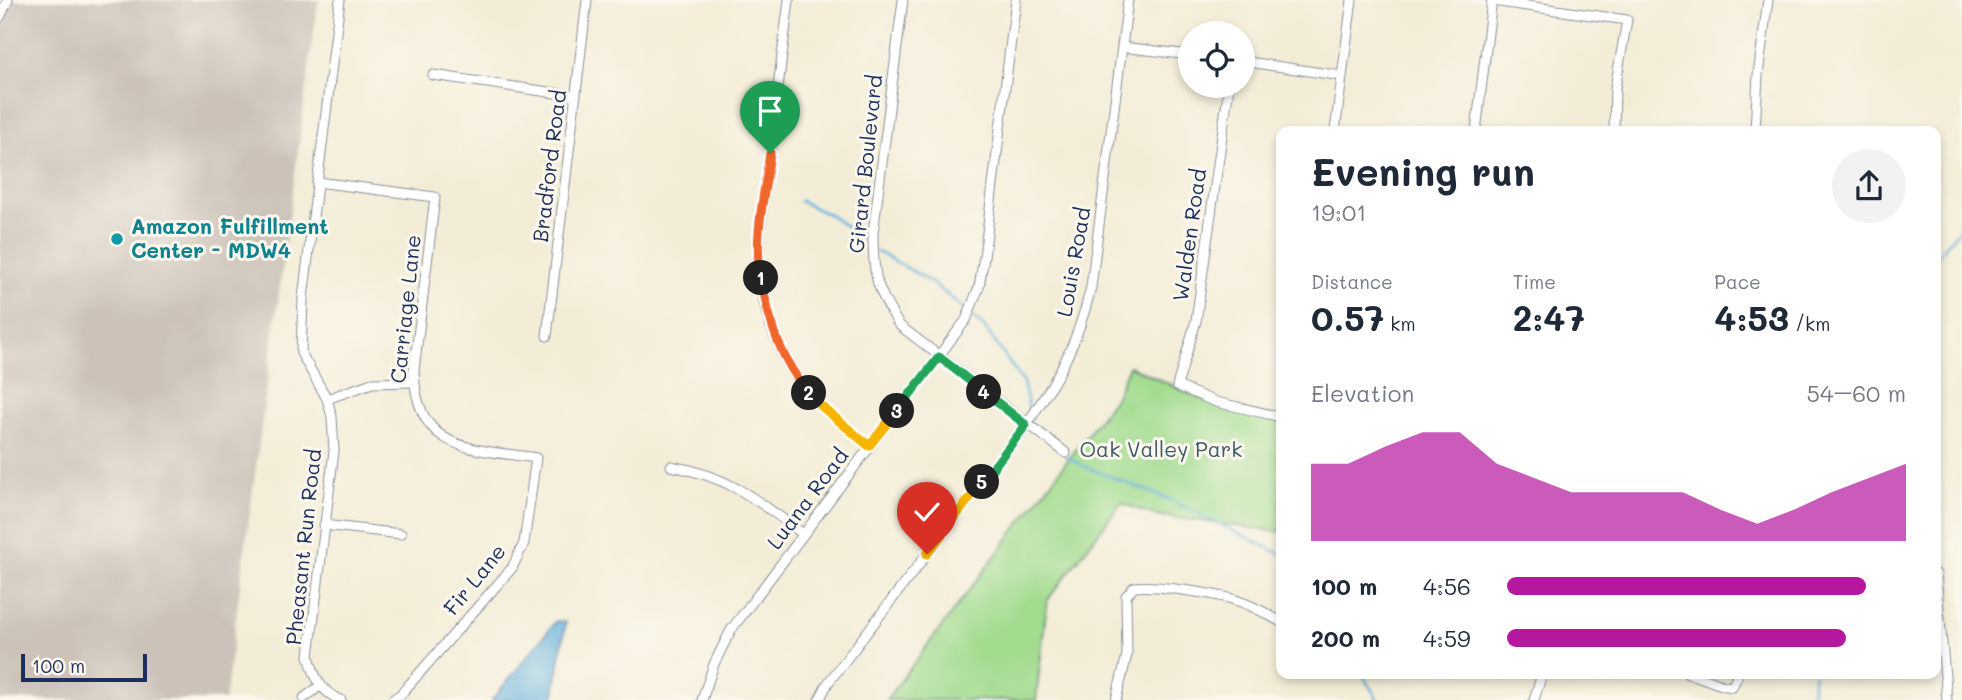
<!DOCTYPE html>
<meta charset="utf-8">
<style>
body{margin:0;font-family:Mali,sans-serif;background:#f2f2f3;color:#1f2937;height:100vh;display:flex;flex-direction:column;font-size:26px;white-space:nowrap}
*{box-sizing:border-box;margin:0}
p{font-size:23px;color:#747a83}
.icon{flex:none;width:38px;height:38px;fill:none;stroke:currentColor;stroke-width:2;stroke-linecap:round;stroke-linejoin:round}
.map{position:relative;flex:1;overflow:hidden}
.details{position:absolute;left:1276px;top:126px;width:665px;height:553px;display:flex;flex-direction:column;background:#fff;border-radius:14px;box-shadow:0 4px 10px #0003}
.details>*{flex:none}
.controls{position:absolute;left:1178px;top:21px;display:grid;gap:14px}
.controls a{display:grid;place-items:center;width:77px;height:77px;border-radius:50%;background:#fff;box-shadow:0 4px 10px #0003;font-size:35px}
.scale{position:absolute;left:21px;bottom:18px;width:126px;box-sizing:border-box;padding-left:7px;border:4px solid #1b2f5e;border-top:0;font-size:19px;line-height:24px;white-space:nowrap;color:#1b2f5e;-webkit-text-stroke:5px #fbf7ec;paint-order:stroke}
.pin{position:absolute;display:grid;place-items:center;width:60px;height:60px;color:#fff;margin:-72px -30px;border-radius:50% 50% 50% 0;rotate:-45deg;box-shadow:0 0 7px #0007}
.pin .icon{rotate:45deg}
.km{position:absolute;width:35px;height:35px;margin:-18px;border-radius:50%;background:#222;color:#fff;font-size:19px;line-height:35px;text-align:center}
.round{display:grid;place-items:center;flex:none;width:74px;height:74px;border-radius:37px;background:#f2f2f3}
.overview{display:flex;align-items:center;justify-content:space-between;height:119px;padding:0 35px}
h1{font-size:38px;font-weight:700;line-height:52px}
.figures{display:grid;grid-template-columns:repeat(3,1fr);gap:10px;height:119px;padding:7px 35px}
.figures div{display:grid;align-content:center}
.figures b{font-size:35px;font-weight:700}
.figures small{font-size:19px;font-weight:400}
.figures p{font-size:19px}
.chart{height:196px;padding:14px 35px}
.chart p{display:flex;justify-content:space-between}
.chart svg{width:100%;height:126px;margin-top:7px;fill:#b5179e;opacity:.7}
ul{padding:0 35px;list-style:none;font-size:23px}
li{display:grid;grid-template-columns:112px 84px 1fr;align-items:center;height:52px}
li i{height:18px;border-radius:9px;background:#b5179e}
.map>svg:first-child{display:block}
</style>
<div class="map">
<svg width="1962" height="700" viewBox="0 0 1962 700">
<rect width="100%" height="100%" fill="#fbf7ec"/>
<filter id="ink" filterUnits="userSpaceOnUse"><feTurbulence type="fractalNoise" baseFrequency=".0143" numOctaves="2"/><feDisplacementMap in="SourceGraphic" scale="14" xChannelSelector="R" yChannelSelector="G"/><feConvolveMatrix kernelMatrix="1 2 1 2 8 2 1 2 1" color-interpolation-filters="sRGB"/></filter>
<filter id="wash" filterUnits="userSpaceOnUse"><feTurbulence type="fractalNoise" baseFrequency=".00686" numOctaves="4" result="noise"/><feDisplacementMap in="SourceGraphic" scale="28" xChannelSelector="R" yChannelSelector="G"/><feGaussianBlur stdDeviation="1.57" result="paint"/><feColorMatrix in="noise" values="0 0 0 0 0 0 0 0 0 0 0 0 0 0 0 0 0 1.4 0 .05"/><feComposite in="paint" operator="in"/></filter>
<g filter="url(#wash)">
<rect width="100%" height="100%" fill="#f3edd7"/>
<polygon fill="#ccc2b9" points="11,0 318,0 225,700 0,700 0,28"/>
<path fill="#a2dc8f" stroke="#5e8676" stroke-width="2" d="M 1129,366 C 1179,388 1226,413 1281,420 L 1281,532 L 1155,515 L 1121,503 L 1047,601 L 1036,700 L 886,700 L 1115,398 Z"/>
<polygon fill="#63b1dd" stroke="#3f709e" stroke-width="2" points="556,621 566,622 553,700 492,700"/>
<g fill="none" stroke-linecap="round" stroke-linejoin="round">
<g stroke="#63b1dd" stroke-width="2.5">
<polyline points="800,201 832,216 871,245"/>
<path d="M 876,251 C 907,268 941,285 965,311"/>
<polyline points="1936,258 1962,226"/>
<polyline points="974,318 985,328 1023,382 1029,409"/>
<polyline points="1065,456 1086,467 1168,499 1281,554"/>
<polyline points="1362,674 1378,700"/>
<polyline points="1811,700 1814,674"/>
</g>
</g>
</g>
<g filter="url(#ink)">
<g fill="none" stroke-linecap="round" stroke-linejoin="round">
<g stroke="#878e9a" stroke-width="11">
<g id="minor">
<path d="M 340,0 L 303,298 L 301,353 L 327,399 L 332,417 L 334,451 L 309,656 C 314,676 320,692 341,700"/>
<path d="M 789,0 L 760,230 C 760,242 758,256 759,268 C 762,305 775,350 798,380 C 817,406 844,426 869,446"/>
<path d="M 903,0 L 873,233 C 873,277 876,288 899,325 L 1066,453"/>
<polyline points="1492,1 1627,20 1615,88 1614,131"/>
<polyline points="0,17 8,0"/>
<polyline points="1122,47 1190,55"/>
<polyline points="1242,61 1342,76"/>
<polyline points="433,75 576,96"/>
<polyline points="1229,86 1196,321 1177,386 1216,402 1281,417"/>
<polyline points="1335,131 1352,0"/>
<polyline points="1476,131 1492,0"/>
<polyline points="1755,131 1758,75 1768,0"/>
<path d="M 317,182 L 435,197 L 414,370 C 416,453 471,448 536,458 L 524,543 L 512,568 L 401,694 L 392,700"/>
<polyline points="547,336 587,0"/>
<polyline points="327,399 372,383 414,382"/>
<path d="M 671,466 C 728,476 758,500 803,534"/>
<polyline points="324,525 401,534"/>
<polyline points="1936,574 1947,700"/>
<path d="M 1688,674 C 1704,676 1716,686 1732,687 L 1737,677 L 1736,674"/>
<polyline points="304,698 320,686"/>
<polyline points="702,700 714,664 731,630 966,320 979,287 984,257 1016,0"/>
<path d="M 819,700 L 828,683 L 1026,425 C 1059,377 1078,343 1091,287 L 1128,0"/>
<path d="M 1116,700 L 1127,655 L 1126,596 L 1134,587 C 1151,585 1166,588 1183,590 C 1227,596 1243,599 1281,622"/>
<polyline points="1534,700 1542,674"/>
</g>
</g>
<use href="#minor" stroke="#fff" stroke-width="9"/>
</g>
</g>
<g fill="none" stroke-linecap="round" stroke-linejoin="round" filter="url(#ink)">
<g stroke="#fff" stroke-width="14">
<path id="split-1" d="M 761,278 C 753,238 765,193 770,153"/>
</g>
<g stroke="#fff" stroke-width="14">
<path id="split-2" d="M 761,278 C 769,321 780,360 809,393"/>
</g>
<g stroke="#fff" stroke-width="14">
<polyline id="split-3" points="809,393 821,406 869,446 897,411"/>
</g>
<g stroke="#fff" stroke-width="14">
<polyline id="split-4" points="897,411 939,357 984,392"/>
</g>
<g stroke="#fff" stroke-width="14">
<polyline id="split-5" points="982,482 1026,425 984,392"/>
</g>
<g stroke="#fff" stroke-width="14">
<polyline id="split-6" points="927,554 982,482"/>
</g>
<use href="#split-1" stroke="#f0652b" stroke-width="9"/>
<use href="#split-2" stroke="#f0652b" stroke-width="9"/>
<use href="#split-3" stroke="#f5b400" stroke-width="9"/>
<use href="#split-4" stroke="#22a559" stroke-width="9"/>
<use href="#split-5" stroke="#22a559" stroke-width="9"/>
<use href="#split-6" stroke="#f5b400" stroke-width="9"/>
</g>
<circle fill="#0f9aa8" stroke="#fbf7ec" stroke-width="2.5" cx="117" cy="239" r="7"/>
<g text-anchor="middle" stroke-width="6" stroke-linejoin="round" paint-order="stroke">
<g font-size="21" fill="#1b2f5e" stroke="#fbf7ec">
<text transform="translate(866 164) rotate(-84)" y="7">Girard Boulevard</text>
<text transform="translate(550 166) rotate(-83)" y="7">Bradford Road</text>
<text transform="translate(1190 235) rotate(-82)" y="7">Walden Road</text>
<text transform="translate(1074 262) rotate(-80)" y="7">Louis Road</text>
<text transform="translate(406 309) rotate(-84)" y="7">Carriage Lane</text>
<text transform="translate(808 499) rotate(-53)" y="7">Luana Road</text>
<text transform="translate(304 547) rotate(-84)" y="7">Pheasant Run Road</text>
<text transform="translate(475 580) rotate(-51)" y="7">Fir Lane</text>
</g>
<g font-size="21" font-weight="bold" fill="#0d838f" stroke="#fbf7ec" text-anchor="start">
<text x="131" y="234">Amazon Fulfillment<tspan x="131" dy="24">Center - MDW4</tspan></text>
</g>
<g font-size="21" fill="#3d5a6a" stroke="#fbf7ec">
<text x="1161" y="457">Oak Valley Park</text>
</g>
</g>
</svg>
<div class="controls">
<a><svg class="icon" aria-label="locate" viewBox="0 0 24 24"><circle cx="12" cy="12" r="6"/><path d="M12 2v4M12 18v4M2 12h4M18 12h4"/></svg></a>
</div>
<div class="scale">100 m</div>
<div class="pin" style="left:770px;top:153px;background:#1e9e55"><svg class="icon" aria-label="arrive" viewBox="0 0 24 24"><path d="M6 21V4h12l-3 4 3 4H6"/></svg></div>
<div class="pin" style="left:927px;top:554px;background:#d93025"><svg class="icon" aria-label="check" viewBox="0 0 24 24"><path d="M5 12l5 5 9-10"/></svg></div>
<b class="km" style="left:761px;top:278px">1</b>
<b class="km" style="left:809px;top:393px">2</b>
<b class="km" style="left:897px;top:411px">3</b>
<b class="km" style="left:984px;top:392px">4</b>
<b class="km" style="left:982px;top:482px">5</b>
<section class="details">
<div class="overview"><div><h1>Evening run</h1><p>19:01</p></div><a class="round"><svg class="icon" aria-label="share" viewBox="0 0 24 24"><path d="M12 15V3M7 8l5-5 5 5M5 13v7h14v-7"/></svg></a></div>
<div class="figures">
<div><p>Distance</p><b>0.57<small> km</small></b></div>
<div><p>Time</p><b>2:47</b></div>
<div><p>Pace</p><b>4:53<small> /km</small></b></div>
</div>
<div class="chart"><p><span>Elevation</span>54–60 m</p>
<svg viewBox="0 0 160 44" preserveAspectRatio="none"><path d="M0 44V17L10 17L20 11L30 6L40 6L50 17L60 22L70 27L80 27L90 27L100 27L110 33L120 38L130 33L140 27L150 22L160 17V44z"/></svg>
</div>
<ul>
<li><b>100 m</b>4:56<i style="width:90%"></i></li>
<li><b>200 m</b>4:59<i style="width:85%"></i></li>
</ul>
</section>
</div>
